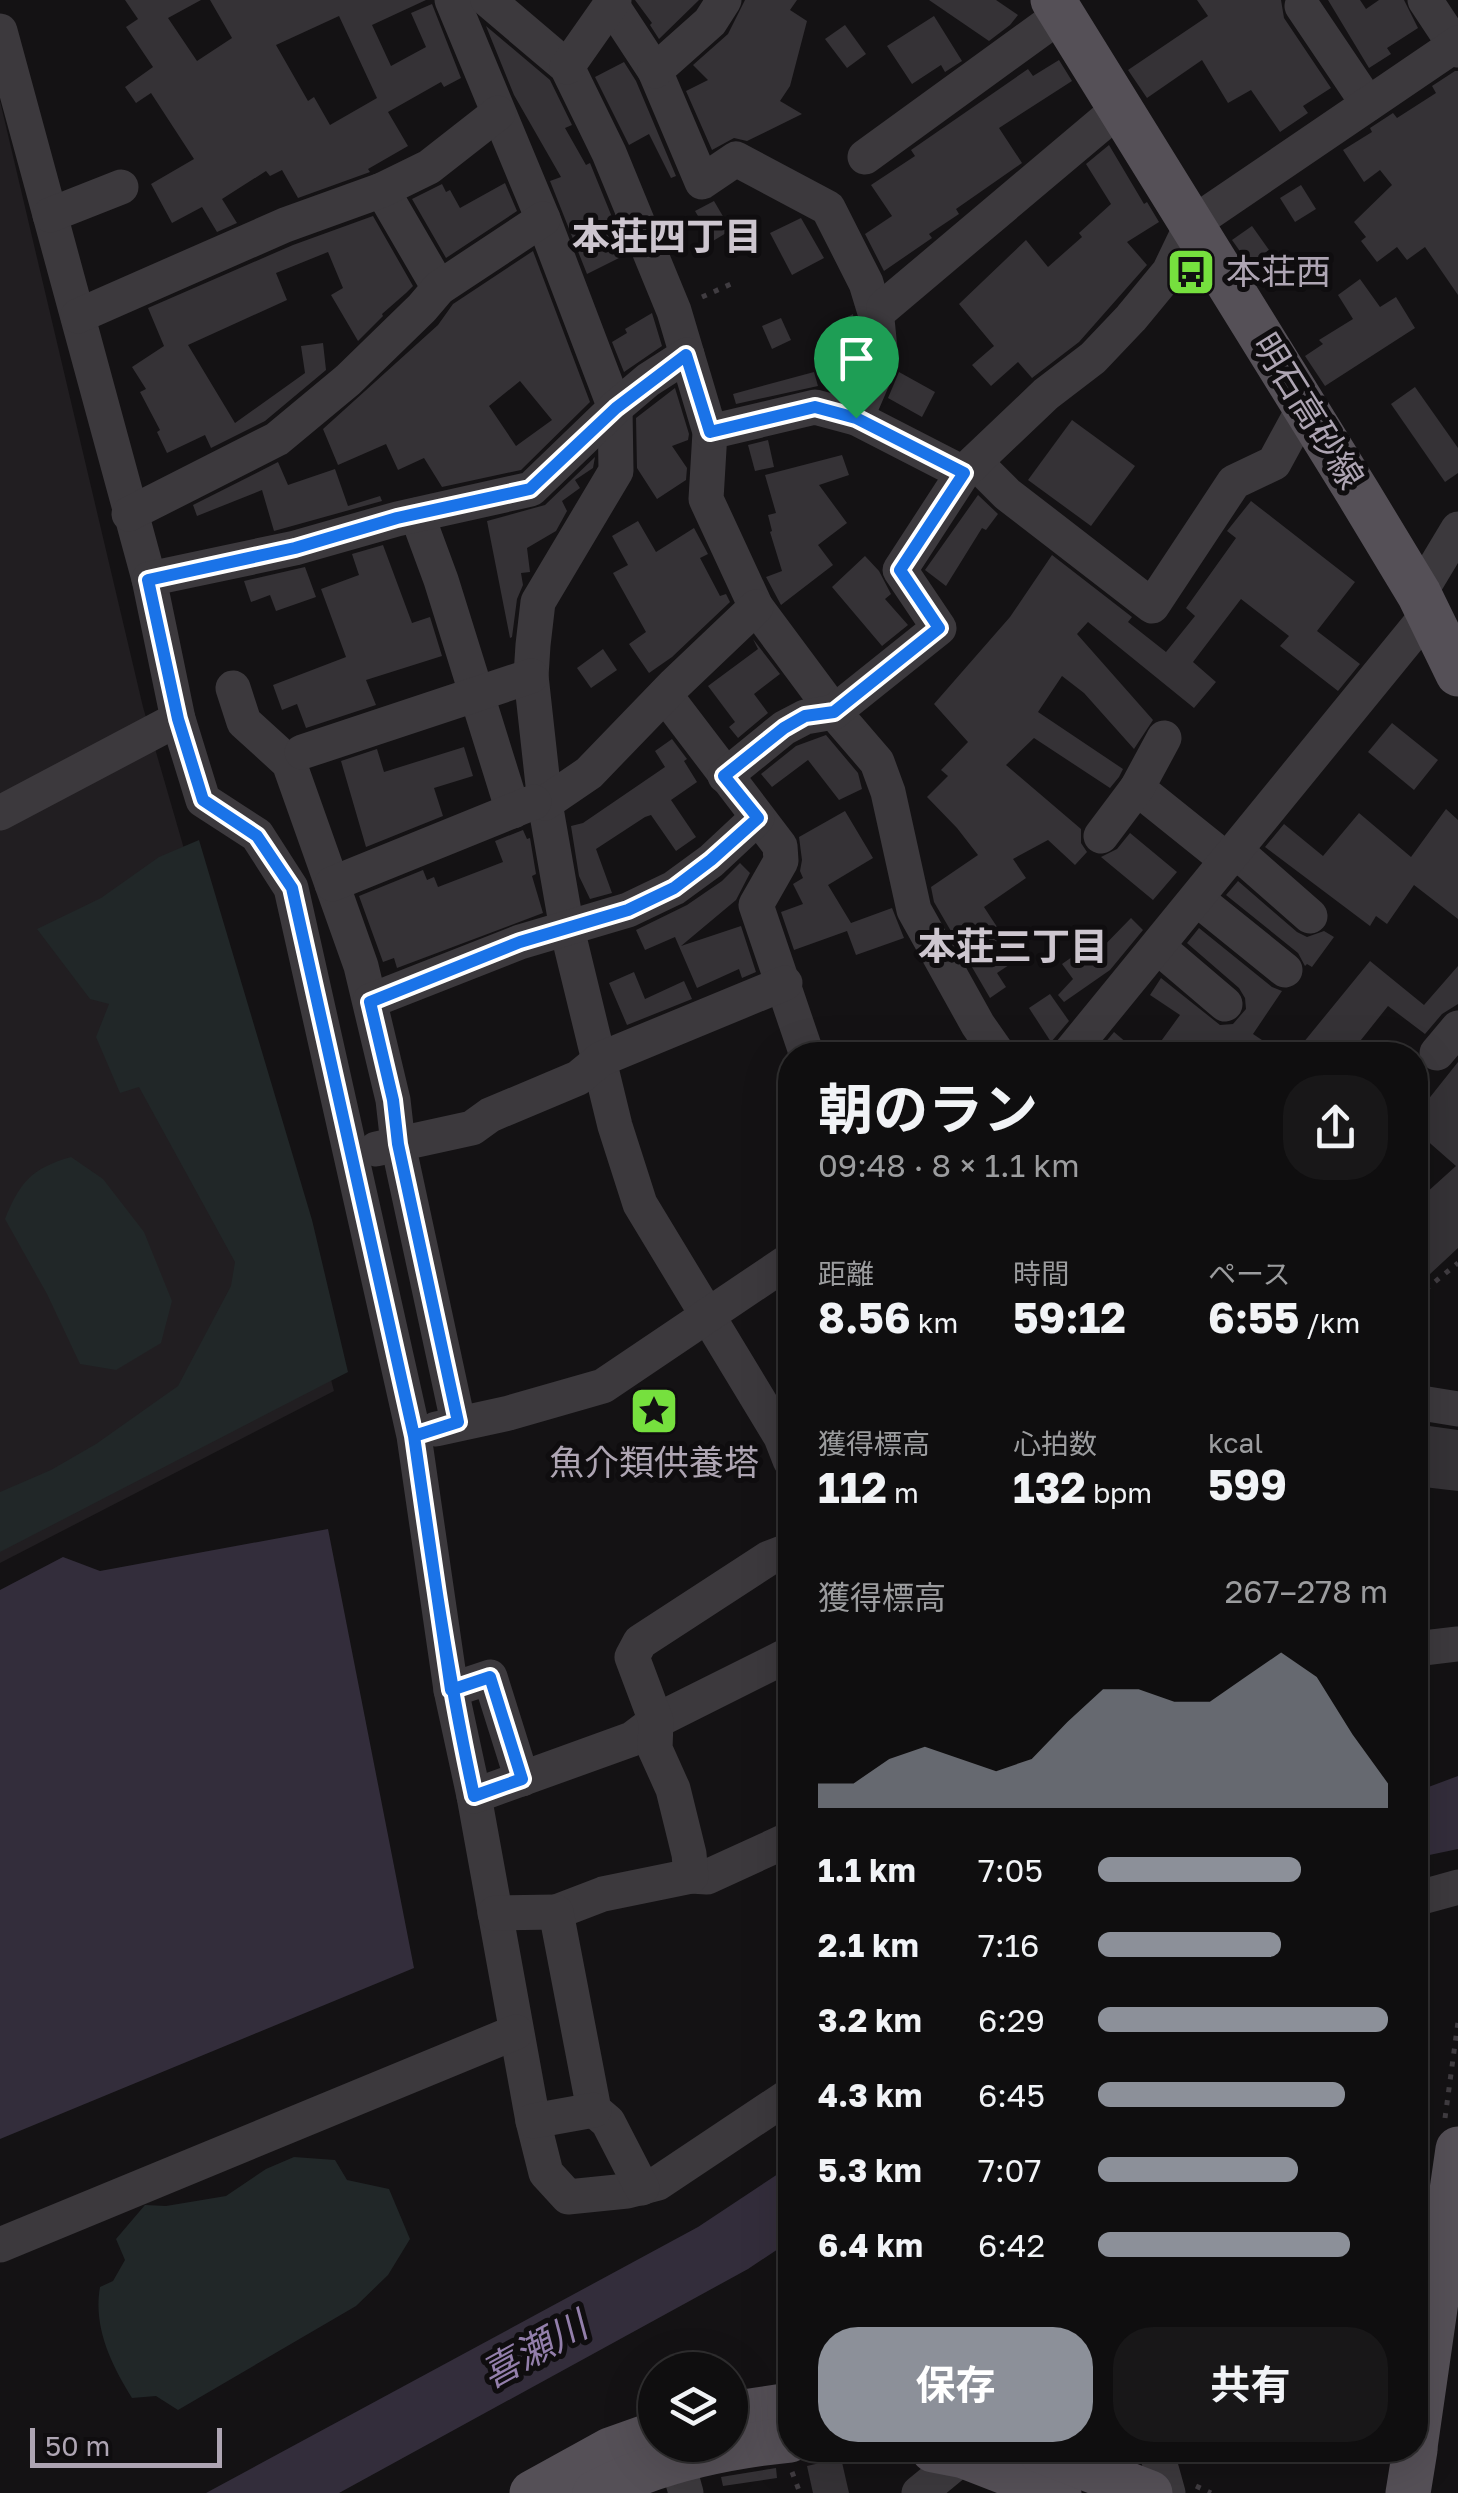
<!DOCTYPE html>
<html lang="ja">
<meta charset="utf-8">
<style>
body{margin:0;font-family:"Golos Text","Noto Sans JP",sans-serif;background:#181718;color:#f1f3f6;height:100vh;display:flex;flex-direction:column;font-size:38px;white-space:nowrap}
*{box-sizing:border-box;margin:0}
p{font-size:32px;color:#9b9c9e}
.icon{flex:none;width:55px;height:55px;fill:none;stroke:currentColor;stroke-width:2;stroke-linecap:round;stroke-linejoin:round}
.map{position:relative;flex:1;overflow:hidden}
.sheet{position:absolute;left:778px;top:1042px;width:650px;height:1420px;display:flex;flex-direction:column;background:#0f0e0f;border-radius:40px;box-shadow:0 10px 40px #0002,0 0 0 2px #2f2e2f}
.sheet>*{flex:none}
.buttons{position:absolute;left:638px;top:2352px;display:grid;gap:20px}
.buttons a{display:grid;place-items:center;width:110px;height:110px;border-radius:50%;background:#0f0e0f;box-shadow:0 10px 40px #0002,0 0 0 2px #2f2e2f;font-size:50px}
.scale{position:absolute;left:30px;bottom:25px;width:192px;box-sizing:border-box;padding-left:10px;border:5px solid #aea5b3;border-top:0;font-size:28px;line-height:35px;white-space:nowrap;color:#aea5b3;-webkit-text-stroke:8px #0f0d0f;paint-order:stroke}
.pin{position:absolute;display:grid;place-items:center;width:85px;height:85px;color:#fff;margin:-102px -42px;border-radius:50% 50% 50% 0;rotate:-45deg;box-shadow:0 0 10px #0007}
.pin .icon{rotate:45deg}
.round{display:grid;place-items:center;flex:none;width:105px;height:105px;border-radius:40px;background:#181718}
.summary{display:flex;align-items:center;justify-content:space-between;height:170px;padding:0 40px}
h1{font-size:55px;font-weight:700;line-height:75px}
.metrics{display:grid;grid-template-columns:repeat(3,1fr);gap:15px;height:170px;padding:10px 40px}
.metrics div{display:grid;align-content:center}
.metrics b{font-size:42px;font-weight:700}
.metrics small{font-size:28px;font-weight:400}
.metrics p{font-size:28px}
.chart{height:280px;padding:20px 40px}
.chart p{display:flex;justify-content:space-between}
.chart svg{width:100%;height:180px;margin-top:10px;fill:#8c9099;opacity:.7}
.action{display:flex;gap:20px;margin-top:auto;padding:20px 40px}
.action a{flex:1;height:115px;border-radius:40px;background:#8c9099;color:#fff;font-size:40px;font-weight:700;line-height:115px;text-align:center}
.action a+a{background:#181718;color:#f1f3f6}
ul{padding:0 40px;list-style:none;font-size:32px}
li{display:grid;grid-template-columns:160px 120px 1fr;align-items:center;height:75px}
li i{height:25px;border-radius:12px;background:#8c9099}
.map>svg:first-child{display:block}
</style>
<div class="map">
<svg width="1458" height="2493" viewBox="0 0 1458 2493">
<rect width="100%" height="100%" fill="#141214"/>
<polygon fill="#211e21" points="0,101 143,707 272,1153 334,1391 0,1563"/>
<g fill="#212728">
<polygon points="199,840 312,1220 348,1372 0,1552 0,1492 51,1470 96,1444 178,1386 231,1286 235,1262 139,1087 120,1093 96,1037 109,1004 90,999 37,929 101,898 159,857"/>
<path d="M 71,1157 L 103,1179 L 144,1232 L 172,1301 L 161,1343 L 116,1370 L 80,1364 L 47,1294 L 5,1219 C 20,1182 32,1168 71,1157 Z"/>
<path d="M 294,2157 L 335,2160 L 347,2180 L 389,2189 L 410,2239 L 388,2275 L 356,2306 L 178,2410 L 156,2396 L 132,2398 C 111,2364 93,2327 100,2287 L 113,2281 L 125,2260 L 116,2239 L 145,2205 L 166,2206 L 226,2196 L 266,2169 Z"/>
</g>
<g fill="#332d3b">
<polygon points="328,1529 414,1968 0,2139 0,1590 63,1557 100,1571"/>
<polygon points="1458,1776 1458,1849 1415,1858 1415,1792"/>
<polygon points="790,2166 790,2241 748,2269 339,2493 206,2493 698,2227"/>
</g>
<g fill="#353236" fill-rule="evenodd">
<path d="M 125,0 L 201,0 L 168,18 L 197,61 L 232,38 L 210,0 L 426,0 L 372,25 L 391,66 L 426,47 L 411,13 L 432,4 L 461,78 L 444,87 L 441,82 L 388,112 L 408,146 L 368,169 L 370,172 L 298,198 L 282,170 L 270,176 L 266,171 L 222,199 L 237,223 L 217,232 L 202,207 L 172,223 L 151,184 L 194,159 L 151,93 L 136,103 L 125,87 L 153,67 L 126,27 L 138,19 ZM 339,16 L 377,98 L 330,125 L 314,97 L 308,101 L 276,45 Z"/>
<polygon points="635,0 699,0 659,39 650,25 652,23"/>
<polygon points="745,0 797,0 790,10 807,21 790,86 780,101 802,114 747,141 734,138 712,150 686,91 708,80 693,65 728,34"/>
<polygon points="929,0 996,0 1018,15 1010,25 989,41"/>
<polygon points="1197,0 1281,0 1284,18 1331,88 1303,106 1308,113 1280,132 1251,90 1228,103 1202,60 1147,98 1128,70 1208,16"/>
<polygon points="1328,0 1360,0 1366,9 1379,0 1404,0 1418,28 1387,48 1391,54 1369,68"/>
<polygon points="934,16 962,61 945,72 941,65 912,84 887,46"/>
<polygon points="845,25 866,54 847,68 825,39"/>
<polygon points="486,26 550,80 572,125 565,128 586,165 590,163 627,254 587,274 550,181 561,177 514,95"/>
<polygon points="1059,60 1072,81 999,128 1022,163 956,209 959,214 929,234 932,238 884,271 865,234 892,216 871,185 915,156 911,150 1028,69 1033,76"/>
<polygon points="624,62 636,81 676,176 671,178 649,134 629,145 595,77"/>
<polygon points="1455,71 1458,71 1458,295 1425,247 1407,260 1397,247 1377,262 1361,241 1366,237 1354,222 1392,185 1380,170 1364,182 1343,150 1372,132 1370,128 1393,113 1397,118 1436,93 1432,86"/>
<polygon points="1109,145 1144,204 1147,202 1159,222 1127,242 1147,265 1079,342 1032,378 1018,362 991,386 972,365 994,346 959,304 1026,240 1048,267 1082,237 1079,233 1111,204 1086,164"/>
<polygon points="505,183 517,211 446,258 412,199 442,184 446,192 450,190 460,208"/>
<polygon points="1301,185 1316,209 1295,222 1280,198"/>
<polygon points="714,201 731,230 713,241 695,211"/>
<polygon points="373,216 413,286 406,293 382,314 383,316 358,341 331,295 343,288 328,252 276,273 287,300 188,345 235,423 305,373 301,346 323,343 326,370 265,421 211,448 205,435 167,453 157,432 160,430 140,392 146,389 132,367 164,346 148,308 293,245"/>
<polygon points="801,218 824,258 792,275 770,233"/>
<polygon points="1252,226 1269,250 1249,264 1232,240"/>
<path d="M 533,251 L 590,402 L 521,470 L 442,487 L 424,458 L 398,470 L 386,444 L 338,465 L 323,429 L 438,325 L 453,304 ZM 520,381 L 552,420 L 516,446 L 489,406 Z"/>
<polygon points="1360,279 1380,307 1396,297 1415,328 1325,386 1305,356 1323,344 1319,340 1353,319 1338,295"/>
<polygon points="652,313 662,346 624,372 612,342 627,333 625,329"/>
<polygon points="853,314 859,357 856,364 846,369 825,330"/>
<polygon points="781,318 791,340 772,349 762,326"/>
<polygon points="814,372 818,386 736,404 733,394"/>
<polygon points="899,372 935,392 922,417 888,398"/>
<polygon points="1415,387 1458,448 1458,473 1445,482 1391,404"/>
<polygon points="675,388 689,434 688,440 672,446 687,468 686,480 657,499 637,468 636,418"/>
<polygon points="1072,420 1135,466 1091,526 1028,480"/>
<polygon points="768,440 774,467 755,471 748,445"/>
<polygon points="842,455 849,475 819,485 847,523 818,545 833,565 781,605 766,577 782,571 770,532 772,531 768,515 776,513 765,475"/>
<polygon points="595,457 593,468 575,480 580,488 562,501 567,511 556,531 527,548 530,572 521,573 523,585 517,599 512,637 510,638 487,521 545,505"/>
<polygon points="278,462 288,485 335,469 348,506 380,496 382,501 274,531 262,490 197,516 193,505"/>
<polygon points="978,495 998,514 986,530 982,528 946,586 925,570"/>
<polygon points="1251,501 1355,582 1317,631 1360,664 1338,691 1280,646 1289,636 1241,599 1193,662 1216,682 1194,708 1088,622 1077,634 1153,720 1134,749 1084,693 1062,676 1038,712 1123,769 1119,777 1110,788 1034,738 1006,765 1081,829 1081,843 1087,852 1075,865 1048,840 1013,859 1026,878 984,907 1018,959 997,973 1006,987 990,998 934,902 931,887 978,855 957,828 927,797 948,776 941,770 968,742 934,704 1010,617 1052,555 1132,617 1128,622 1166,652 1195,616 1186,608 1236,538 1227,531"/>
<polygon points="638,521 656,552 694,528 708,554 700,558 720,596 726,594 730,602 672,657 649,673 629,644 646,632 613,573 628,565 612,536"/>
<polygon points="383,545 412,623 430,617 442,656 366,680 376,705 306,728 297,704 282,710 273,685 346,657 321,589 359,575 352,554"/>
<polygon points="865,556 879,571 891,594 885,599 908,625 882,646 832,587"/>
<polygon points="305,567 316,597 276,611 270,595 251,602 244,581"/>
<polygon points="753,639 780,674 754,694 768,713 738,738 729,727 735,722 708,686 758,649"/>
<polygon points="603,649 617,670 591,688 577,668"/>
<polygon points="1392,723 1438,760 1414,790 1368,752"/>
<polygon points="826,735 858,773 862,789 839,800 808,760 772,787 761,774 796,746"/>
<polygon points="672,739 687,759 684,761 697,782 671,800 696,837 676,851 651,815 645,817 596,849 612,893 590,899 579,876 571,826 583,823 665,767 655,751"/>
<polygon points="464,747 473,776 434,788 443,816 366,847 341,761 377,749 384,772"/>
<polygon points="1446,809 1458,820 1458,919 1414,885 1387,924 1376,916 1370,926 1265,847 1284,824 1323,856 1359,813 1411,857"/>
<polygon points="845,811 873,858 828,885 851,923 892,908 904,938 856,955 847,931 794,950 781,912 803,904 793,884 803,878 800,871 802,860 799,837"/>
<polygon points="523,830 527,839 530,838 536,874 532,876 543,913 397,968 394,958 383,962 359,896 423,870 427,880 434,877 438,887 503,862 495,841"/>
<polygon points="1130,833 1177,872 1153,900 1101,857 1117,849"/>
<polygon points="740,863 750,873 736,900 681,946 741,926 756,972 742,978 739,969 697,988 675,937 645,950 636,930 687,905 722,881"/>
<polygon points="1238,881 1297,932 1307,937 1324,931 1334,937 1312,967 1307,964 1305,966 1298,953 1226,895"/>
<polygon points="1131,918 1143,930 1110,970 1064,1002 1058,995 1073,979 1062,964 1089,945 1095,955"/>
<polygon points="1199,928 1272,987 1282,991 1253,1034 1284,1055 1151,1055 1180,1015 1150,995 1161,978 1220,1025 1233,1024 1246,1009 1245,998 1239,988 1187,943"/>
<polygon points="1370,961 1424,1005 1458,966 1458,1004 1442,1014 1425,1034 1388,1006 1349,1055 1318,1055 1303,1043"/>
<polygon points="634,972 645,999 684,981 692,999 627,1025 609,983"/>
<polygon points="1050,994 1069,1021 1051,1042 1029,1008"/>
<polygon points="1114,1032 1141,1055 1095,1055"/>
<polygon points="1458,1062 1458,1248 1415,1288 1415,1203 1456,1166 1415,1130 1415,1090 1427,1101"/>
<polygon points="1415,1424 1458,1430 1458,1491 1415,1486"/>
<polygon points="841,2458 849,2493 813,2493 807,2466"/>
<polygon points="776,2468 777,2478 723,2486 721,2477"/>
</g>
<g fill="none" stroke-linecap="round" stroke-linejoin="round">
<g stroke="#403c41" stroke-width="5" stroke-dasharray="5 8" stroke-linecap="butt">
<polyline points="702,297 731,284"/>
<polyline points="1415,1298 1458,1263"/>
<polyline points="1445,2118 1458,2022"/>
<polyline points="785,2374 790,2358"/>
<polyline points="792,2472 800,2493"/>
<polyline points="1196,2486 1211,2493"/>
</g>
<g stroke="#3c393d" stroke-width="35">
<polyline points="452,0 543,219 615,408 616,471 538,602 533,645 531,676 545,803 567,929 615,1126 640,1204 781,1437 790,1460"/>
<polyline points="488,0 567,67 609,153 674,311 710,432 706,499 756,607 834,712 877,762 888,792 914,910 978,1025 999,1055"/>
<polyline points="1425,0 1458,50"/>
<polyline points="611,4 655,71 702,182 736,159 828,208 866,283 877,319 881,360 856,418"/>
<polyline points="1302,6 1368,104"/>
<polyline points="0,31 149,579 178,719 203,800 257,835 291,888 414,1436 451,1690 474,1796 533,2121 546,2173 568,2197 627,2191 658,2183 790,2095"/>
<polyline points="567,67 614,0"/>
<polyline points="655,71 710,22 724,0"/>
<polyline points="865,157 1062,14"/>
<polyline points="382,190 439,288"/>
<polyline points="50,215 121,187"/>
<polyline points="884,307 1120,108"/>
<polyline points="78,316 285,225 382,190 429,167 498,113"/>
<polyline points="710,432 815,407 856,418 963,473"/>
<polyline points="975,462 1007,494 1152,606 1234,482 1274,463 1305,406"/>
<polyline points="129,514 277,439 348,380 422,308 439,288 543,219"/>
<polyline points="417,515 441,580 513,811"/>
<polyline points="149,579 295,548 397,519 531,489 615,408 648,380 687,355"/>
<polyline points="1419,594 1458,529"/>
<polyline points="233,688 244,722 289,763 361,966 393,1100 398,1144 458,1422"/>
<polyline points="665,695 780,846 781,861 756,905 807,1055"/>
<polyline points="302,752 531,676"/>
<polyline points="725,776 784,728 805,717 834,712 939,628 900,570 963,473 1046,394 1093,358 1131,318 1169,272 1192,224 1458,43"/>
<polyline points="1137,788 1228,861"/>
<polyline points="545,803 589,773 674,685 756,607"/>
<polyline points="0,813 178,719"/>
<polyline points="1101,836 1137,788 1164,738"/>
<polyline points="1236,851 1310,916"/>
<polyline points="332,884 534,802"/>
<polyline points="1197,899 1285,970"/>
<polyline points="1158,947 1225,1004"/>
<polyline points="370,1001 520,942 628,910 674,888 711,861 757,818"/>
<polyline points="1437,1053 1458,1028"/>
<polyline points="1068,1055 1428,614"/>
<polyline points="376,1149 472,1128 490,1115 578,1078 601,1059 785,983"/>
<polyline points="1415,1402 1458,1409"/>
<polyline points="436,1429 509,1413 603,1386 790,1260"/>
<polyline points="1415,1649 1458,1644"/>
<polyline points="451,1690 490,1677 522,1779"/>
<polyline points="474,1796 632,1739 656,1721 790,1654"/>
<polyline points="691,1876 707,1877 790,1839"/>
<polyline points="1415,1899 1458,1887"/>
<polyline points="556,1912 603,1894 691,1876 689,1854 673,1789 655,1749 656,1721 632,1657 640,1642 769,1558 790,1550"/>
<polyline points="495,1913 556,1912 594,2110 608,2122 642,2188"/>
<polyline points="533,2121 594,2110"/>
<polyline points="0,2245 516,2032"/>
<polyline points="1156,2450 1168,2493"/>
<polyline points="677,2461 686,2493"/>
<polyline points="919,2493 964,2456"/>
</g>
<g stroke="#555057" stroke-width="45">
<polyline points="1053,0 1358,493 1419,594 1458,674"/>
<polyline points="730,2414 790,2405"/>
<polyline points="1415,2447 1458,2149"/>
<polyline points="933,2450 964,2456 1059,2493"/>
<polyline points="1039,2450 1150,2493"/>
<polyline points="532,2493 610,2450 655,2434"/>
<path d="M 595,2493 C 655,2461 723,2447 790,2440"/>
<polyline points="1408,2493 1415,2450"/>
</g>
</g>
<g fill="none" stroke-linecap="round" stroke-linejoin="round">
<g stroke="#fff" stroke-width="20">
<path id="route" d="M 856,418 L 815,407 L 710,432 L 686,355 L 616,408 L 530,489 L 397,518 L 295,548 L 148,580 L 178,719 L 203,800 L 257,836 L 292,888 L 414,1436 L 451,1690 L 490,1677 L 522,1779 L 474,1796 C 448,1677 431,1557 414,1436 L 458,1422 L 398,1144 L 393,1100 L 370,1002 L 520,942 L 628,910 L 674,888 L 711,860 L 758,818 L 724,776 L 784,728 L 805,716 L 834,712 L 939,628 L 900,570 L 964,473 L 856,418"/>
</g>
<use href="#route" stroke="#1a73e8" stroke-width="12"/>
</g>
<defs>
<g id="bus-square" transform="scale(2.5)"><rect x="-9" y="-9" width="18" height="18" rx="4" fill="#76e03e" stroke="#0f0d0f"/><path d="M-5-6H5V4H4V6H2V4H-2V6H-4V4H-5ZM-3.5-4V0h7V-4ZM-3.5 1.2v1.5H-2V1.2ZM2 1.2v1.5H3.5V1.2Z" fill="#111"/></g>
<g id="sight-square" transform="scale(2.5)"><rect x="-9" y="-9" width="18" height="18" rx="4" fill="#76e03e" stroke="#0f0d0f"/><path d="M0-6L1.8-2.2L6-1.7L2.9 1.2L3.7 5.4L0 3.3L-3.7 5.4L-2.9 1.2L-6-1.7L-1.8-2.2Z" fill="#111"/></g>
</defs>
<g fill-rule="evenodd">
<use href="#bus-square" x="1191" y="272"/>
<use href="#sight-square" x="654" y="1411"/>
</g>
<g text-anchor="middle" stroke-width="10" stroke-linejoin="round" paint-order="stroke">
<g font-size="35" fill="#aea5b3" stroke="#0f0d0f" text-anchor="start">
<text x="1226" y="284">本荘西</text>
<text x="654" y="1475" text-anchor="middle">魚介類供養塔</text>
</g>
<g font-size="35" fill="#aea5b3" stroke="#0f0d0f">
<text transform="translate(1308 411) rotate(58)" y="12">明石高砂線</text>
</g>
<g font-size="38" font-weight="bold" fill="#cdc6cf" stroke="#0f0d0f">
<text x="667" y="250">本荘四丁目</text>
<text x="1013" y="960">本荘三丁目</text>
</g>
<g font-size="38" font-style="italic" fill="#937fab" stroke="#0f0d0f">
<text transform="translate(534 2350) rotate(-29)" y="13">喜瀬川</text>
</g>
</g>
</svg>
<div class="buttons">
<a><svg class="icon" aria-label="layers" viewBox="0 0 24 24"><path d="M12 4l9 5-9 5-9-5zM3 14l9 5 9-5"/></svg></a>
</div>
<div class="scale">50 m</div>
<div class="pin" style="left:856px;top:418px;background:#1e9e55"><svg class="icon" aria-label="arrive" viewBox="0 0 24 24"><path d="M6 21V4h12l-3 4 3 4H6"/></svg></div>
<section class="sheet">
<div class="summary"><div><h1>朝のラン</h1><p>09:48 · 8 × 1.1 km</p></div><a class="round"><svg class="icon" aria-label="share" viewBox="0 0 24 24"><path d="M12 15V3M7 8l5-5 5 5M5 13v7h14v-7"/></svg></a></div>
<div class="metrics">
<div><p>距離</p><b>8.56<small> km</small></b></div>
<div><p>時間</p><b>59:12</b></div>
<div><p>ペース</p><b>6:55<small> /km</small></b></div>
</div>
<div class="metrics">
<div><p>獲得標高</p><b>112<small> m</small></b></div>
<div><p>心拍数</p><b>132<small> bpm</small></b></div>
<div><p>kcal</p><b>599</b></div>
</div>
<div class="chart"><p><span>獲得標高</span>267–278 m</p>
<svg viewBox="0 0 160 44" preserveAspectRatio="none"><path d="M0 44V38L10 38L20 32L30 29L40 32L50 35L60 32L70 23L80 15L90 15L100 18L110 18L120 12L130 6L140 12L150 26L160 38V44z"/></svg>
</div>
<ul>
<li><b>1.1 km</b>7:05<i style="width:70%"></i></li>
<li><b>2.1 km</b>7:16<i style="width:63%"></i></li>
<li><b>3.2 km</b>6:29<i style="width:100%"></i></li>
<li><b>4.3 km</b>6:45<i style="width:85%"></i></li>
<li><b>5.3 km</b>7:07<i style="width:69%"></i></li>
<li><b>6.4 km</b>6:42<i style="width:87%"></i></li>
</ul>
<div class="action"><a>保存</a><a>共有</a></div>
</section>
</div>
